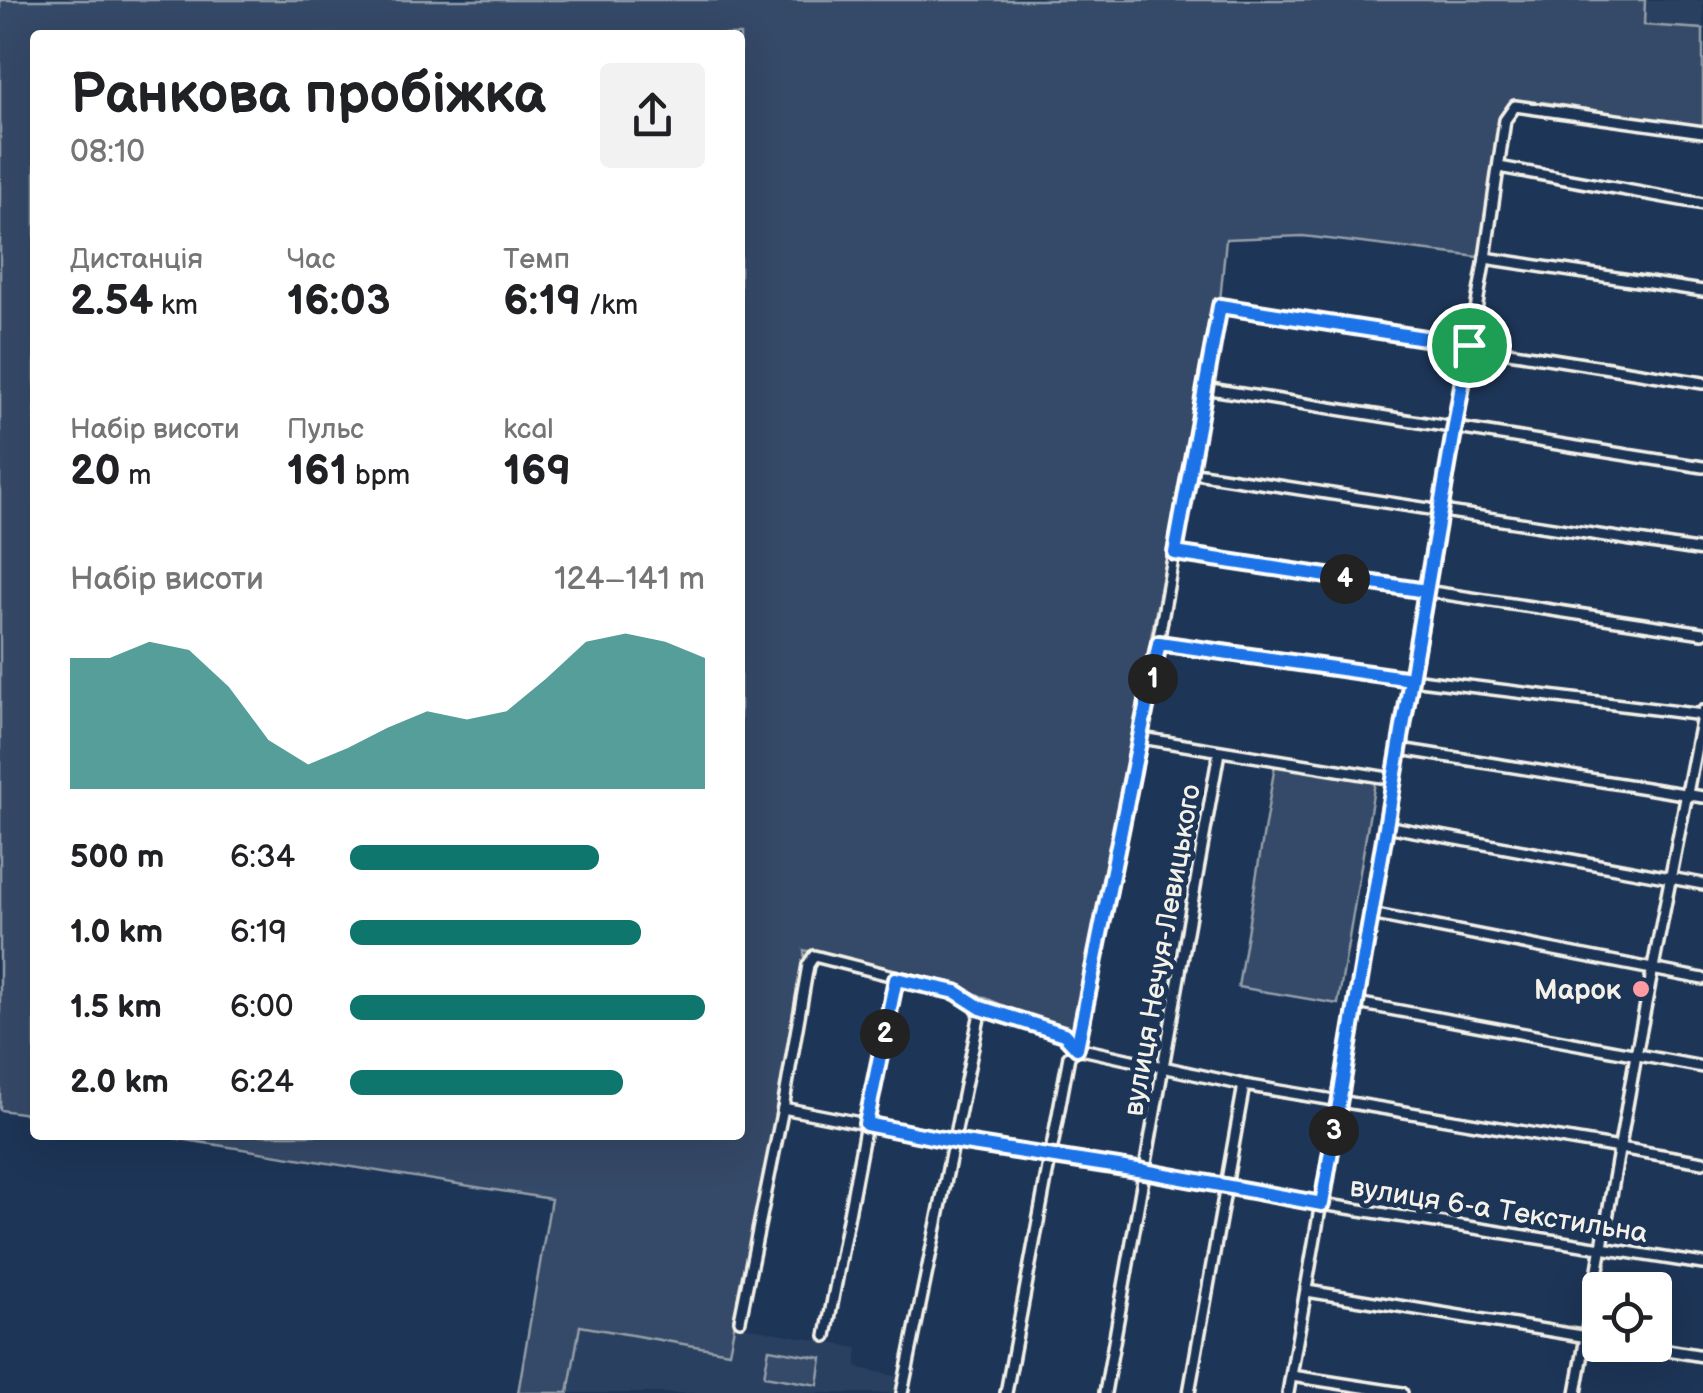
<!DOCTYPE html>
<html lang="uk">
<meta charset="utf-8">
<style>
body{margin:0;font-family:"Balsamiq Sans",sans-serif;background:#f2f2f2;color:#202124;height:100vh;display:flex;flex-direction:column;font-size:38px;white-space:nowrap}
*{box-sizing:border-box;margin:0}
p{font-size:32px;color:#757577}
.icon{flex:none;width:55px;height:55px;fill:none;stroke:currentColor;stroke-width:2;stroke-linecap:round;stroke-linejoin:round}
.map{position:relative;flex:1;overflow:hidden}
.drawer{position:absolute;left:30px;top:30px;width:715px;height:1110px;display:flex;flex-direction:column;background:#fff;border-radius:10px;box-shadow:0 10px 40px #0002}
.drawer>*{flex:none}
.controls{position:absolute;left:1582px;top:1272px;display:grid;gap:20px}
.controls a{display:grid;place-items:center;width:90px;height:90px;border-radius:10px;background:#fff;box-shadow:0 10px 40px #0002;font-size:50px}
.pin{position:absolute;display:grid;place-items:center;width:85px;height:85px;color:#fff;margin:-42px;border:5px solid #fff;border-radius:50%;box-shadow:0 2px 10px #0007}
.km{position:absolute;width:50px;height:50px;margin:-25px;border-radius:50%;background:#222;color:#fff;font-size:28px;line-height:50px;text-align:center}
.round{display:grid;place-items:center;flex:none;width:105px;height:105px;border-radius:10px;background:#f2f2f2}
.headline{display:flex;align-items:center;justify-content:space-between;height:170px;padding:0 40px}
h1{font-size:55px;font-weight:700;line-height:75px}
.stats{display:grid;grid-template-columns:repeat(3,1fr);gap:15px;height:170px;padding:10px 40px}
.stats div{display:grid;align-content:center}
.stats b{font-size:42px;font-weight:700}
.stats small{font-size:28px;font-weight:400}
.stats p{font-size:28px}
.chart{height:280px;padding:20px 40px}
.chart p{display:flex;justify-content:space-between}
.chart svg{width:100%;height:180px;margin-top:10px;fill:#0f766e;opacity:.7}
ul{padding:0 40px;list-style:none;font-size:32px}
li{display:grid;grid-template-columns:160px 120px 1fr;align-items:center;height:75px}
li i{height:25px;border-radius:12px;background:#0f766e}
.map>svg:first-child{display:block}
</style>
<div class="map">
<svg width="1703" height="1393" viewBox="0 0 1703 1393">
<rect width="100%" height="100%" fill="#1d3557"/>
<filter id="ink" filterUnits="userSpaceOnUse"><feTurbulence type="fractalNoise" baseFrequency=".01" numOctaves="2"/><feDisplacementMap in="SourceGraphic" scale="20" xChannelSelector="R" yChannelSelector="G"/><feConvolveMatrix kernelMatrix="1 2 1 2 8 2 1 2 1" color-interpolation-filters="sRGB"/></filter>
<g filter="url(#ink)">
<g fill="#2a4060">
<polygon points="1645,0 1703,0 1703,29 1643,25"/>
<polygon points="733,1322 746,1327 858,1348 856,1367 899,1377 896,1393 568,1393 580,1326 728,1352"/>
</g>
<g fill="#354a67" stroke="#949ea8" stroke-width="2.5">
<polygon points="0,0 1645,0 1644,25 1703,29 1703,128 1543,102 1524,105 1514,103 1505,113 1502,124 1479,257 1303,236 1226,239 1220,301 1215,306 1074,1036 955,985 804,950 805,964 729,1352 580,1326 568,1393 518,1393 551,1199 155,1135 740,1135 740,35 35,35 35,1115 0,1110"/>
<polygon points="1275,765 1375,782 1338,1004 1238,987"/>
<polygon points="769,1349 822,1358 818,1385 764,1376"/>
</g>
<g fill="none" stroke-linecap="round" stroke-linejoin="round">
<g stroke="#f4f1e8" stroke-width="16">
<g id="minor">
<polyline points="1499,167 1703,204"/>
<polyline points="1485,258 1703,291"/>
<polyline points="1204,388 1703,467"/>
<polyline points="1189,472 1703,551"/>
<polyline points="1175,553 1703,633"/>
<polyline points="1159,643 1411,679 1703,715"/>
<polyline points="1141,738 1394,779"/>
<polyline points="1400,749 1703,797"/>
<polyline points="1386,826 1703,884"/>
<polyline points="1371,914 1703,979"/>
<polyline points="1357,1003 1703,1067"/>
<polyline points="783,1108 952,1141 1144,1171 1322,1204 1703,1264"/>
<polyline points="1307,1291 1600,1339"/>
<polyline points="740,1320 783,1108 808,965 814,956 957,992 981,1008 1064,1034 1077,1048 1244,1085 1703,1162"/>
<polyline points="826,1336 866,1124 896,979"/>
<polyline points="1637,1345 1703,1356"/>
<polyline points="1292,1376 1402,1393"/>
<polyline points="902,1393 981,1008"/>
<polyline points="1006,1393 1069,1056 1077,1048 1141,738 1207,368 1220,306 1703,383"/>
<polyline points="1105,1393 1219,752"/>
<polyline points="1189,1393 1244,1085"/>
<polyline points="1288,1393 1485,258 1505,120 1515,106 1703,132"/>
<polyline points="1576,1393 1636,1055 1703,711"/>
</g>
</g>
<use href="#minor" stroke="#1d3557" stroke-width="9"/>
</g>
</g>
<g fill="none" stroke-linecap="round" stroke-linejoin="round" filter="url(#ink)">
<g stroke="#fff" stroke-width="20">
<path id="route" d="M 1469,345 L 1411,679 L 1159,643 L 1077,1048 L 1064,1034 L 981,1008 L 956,992 L 896,979 L 866,1124 L 952,1141 L 1144,1171 L 1322,1204 C 1357,1000 1392,796 1426,591 L 1175,553 L 1220,306 L 1469,345"/>
</g>
<use href="#route" stroke="#1a73e8" stroke-width="12"/>
</g>
<circle fill="#ff9aa2" stroke="#1d3557" stroke-width="4" cx="1641" cy="989" r="10"/>
<g text-anchor="middle" stroke-width="10" stroke-linejoin="round" paint-order="stroke">
<g font-size="28" fill="#f4f1e8" stroke="#1d3557">
<text transform="translate(1161 950) rotate(-80)" y="10">вулиця Нечуя-Левицького</text>
<text transform="translate(1499 1209) rotate(9)" y="10">вулиця 6-а Текстильна</text>
</g>
<g font-size="28" font-weight="bold" fill="#f4f1e8" stroke="#1d3557" text-anchor="end">
<text x="1621" y="999">Марок</text>
</g>
</g>
</svg>
<div class="controls">
<a><svg class="icon" aria-label="locate" viewBox="0 0 24 24"><circle cx="12" cy="12" r="6"/><path d="M12 2v4M12 18v4M2 12h4M18 12h4"/></svg></a>
</div>
<div class="pin" style="left:1469px;top:345px;background:#1e9e55"><svg class="icon" aria-label="arrive" viewBox="0 0 24 24"><path d="M6 21V4h12l-3 4 3 4H6"/></svg></div>
<b class="km" style="left:1153px;top:679px">1</b>
<b class="km" style="left:885px;top:1034px">2</b>
<b class="km" style="left:1334px;top:1131px">3</b>
<b class="km" style="left:1345px;top:579px">4</b>
<section class="drawer">
<div class="headline"><div><h1>Ранкова пробіжка</h1><p>08:10</p></div><a class="round"><svg class="icon" aria-label="share" viewBox="0 0 24 24"><path d="M12 15V3M7 8l5-5 5 5M5 13v7h14v-7"/></svg></a></div>
<div class="stats">
<div><p>Дистанція</p><b>2.54<small> km</small></b></div>
<div><p>Час</p><b>16:03</b></div>
<div><p>Темп</p><b>6:19<small> /km</small></b></div>
</div>
<div class="stats">
<div><p>Набір висоти</p><b>20<small> m</small></b></div>
<div><p>Пульс</p><b>161<small> bpm</small></b></div>
<div><p>kcal</p><b>169</b></div>
</div>
<div class="chart"><p><span>Набір висоти</span>124–141 m</p>
<svg viewBox="0 0 160 44" preserveAspectRatio="none"><path d="M0 44V12L10 12L20 8L30 10L40 19L50 32L60 38L70 34L80 29L90 25L100 27L110 25L120 17L130 8L140 6L150 8L160 12V44z"/></svg>
</div>
<ul>
<li><b>500 m</b>6:34<i style="width:70%"></i></li>
<li><b>1.0 km</b>6:19<i style="width:82%"></i></li>
<li><b>1.5 km</b>6:00<i style="width:100%"></i></li>
<li><b>2.0 km</b>6:24<i style="width:77%"></i></li>
</ul>
</section>
</div>
